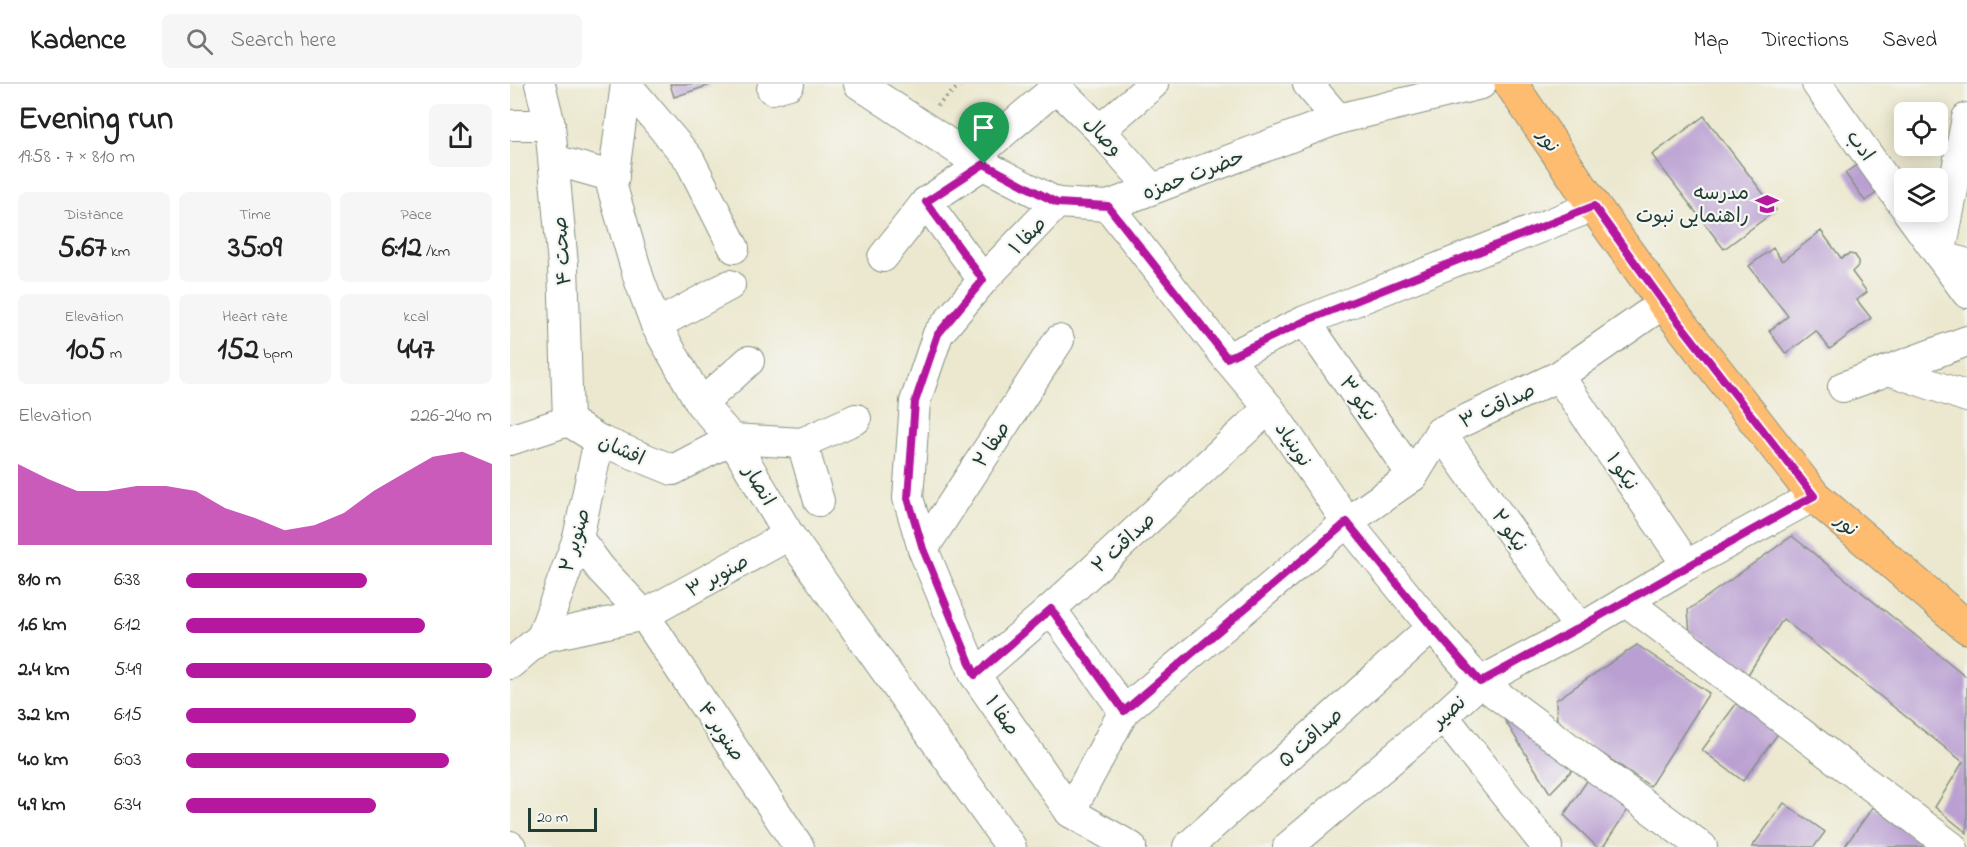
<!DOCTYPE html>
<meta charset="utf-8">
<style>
body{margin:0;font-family:"Indie Flower","Playpen Sans Arabic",sans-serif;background:#f6f6f6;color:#222;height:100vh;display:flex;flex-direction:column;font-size:22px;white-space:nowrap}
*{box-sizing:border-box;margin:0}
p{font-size:20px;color:#767676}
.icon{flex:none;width:33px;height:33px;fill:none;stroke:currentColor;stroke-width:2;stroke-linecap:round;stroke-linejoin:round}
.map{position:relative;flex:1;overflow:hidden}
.panel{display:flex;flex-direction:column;background:#fff;width:510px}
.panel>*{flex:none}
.buttons{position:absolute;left:1384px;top:18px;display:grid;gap:12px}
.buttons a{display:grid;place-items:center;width:54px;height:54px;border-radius:9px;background:#fff;box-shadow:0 3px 15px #0003;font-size:30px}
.scale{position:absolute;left:18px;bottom:15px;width:69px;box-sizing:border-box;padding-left:6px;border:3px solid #1f3d34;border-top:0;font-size:16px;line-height:21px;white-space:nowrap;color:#1f3d34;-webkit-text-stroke:4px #f6f6f2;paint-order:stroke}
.pin{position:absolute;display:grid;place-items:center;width:51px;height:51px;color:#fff;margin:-62px -26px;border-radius:50% 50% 50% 0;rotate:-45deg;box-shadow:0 0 6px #0007}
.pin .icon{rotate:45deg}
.round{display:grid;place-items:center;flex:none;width:63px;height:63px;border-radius:9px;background:#f6f6f6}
.overview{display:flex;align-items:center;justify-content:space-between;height:102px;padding:0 18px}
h1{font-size:33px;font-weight:800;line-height:45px}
.metrics{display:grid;grid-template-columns:repeat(3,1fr);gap:9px;height:102px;padding:6px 18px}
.metrics div{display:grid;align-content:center;border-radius:9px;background:#f6f6f6;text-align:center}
.metrics b{font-size:30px;font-weight:800}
.metrics small{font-size:16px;font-weight:400}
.metrics p{font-size:16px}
.chart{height:168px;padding:12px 18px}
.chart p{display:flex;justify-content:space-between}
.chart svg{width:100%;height:108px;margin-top:6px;fill:#b5179e;opacity:.7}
ul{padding:0 18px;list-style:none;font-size:20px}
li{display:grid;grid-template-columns:96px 72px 1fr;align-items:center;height:45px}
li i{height:15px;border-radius:8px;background:#b5179e}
header{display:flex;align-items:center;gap:36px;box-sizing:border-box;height:84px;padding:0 30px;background:#fff;border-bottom:2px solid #e0e0e0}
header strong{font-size:28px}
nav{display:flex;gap:33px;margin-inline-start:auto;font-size:21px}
.search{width:420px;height:54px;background:#f6f6f6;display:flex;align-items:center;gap:15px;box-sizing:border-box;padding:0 21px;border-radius:9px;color:#767676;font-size:22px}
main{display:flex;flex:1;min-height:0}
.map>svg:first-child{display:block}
</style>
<header>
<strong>Kadence</strong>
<div class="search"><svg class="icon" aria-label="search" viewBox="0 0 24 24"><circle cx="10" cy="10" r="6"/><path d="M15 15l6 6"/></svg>Search here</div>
<nav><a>Map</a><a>Directions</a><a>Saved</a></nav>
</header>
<main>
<section class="panel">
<div class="overview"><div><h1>Evening run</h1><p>19:58 · 7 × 810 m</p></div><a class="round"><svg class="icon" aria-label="share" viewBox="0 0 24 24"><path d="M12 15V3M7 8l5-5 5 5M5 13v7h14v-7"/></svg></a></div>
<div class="metrics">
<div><p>Distance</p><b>5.67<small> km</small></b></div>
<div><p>Time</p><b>35:09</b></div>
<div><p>Pace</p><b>6:12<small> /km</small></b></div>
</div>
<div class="metrics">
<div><p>Elevation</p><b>105<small> m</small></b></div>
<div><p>Heart rate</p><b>152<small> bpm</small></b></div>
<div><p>kcal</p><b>447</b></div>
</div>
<div class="chart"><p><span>Elevation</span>226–240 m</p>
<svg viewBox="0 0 160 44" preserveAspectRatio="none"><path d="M0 44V11L10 17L20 22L30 22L40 20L50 20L60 22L70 29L80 33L90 38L100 36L110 31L120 22L130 15L140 8L150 6L160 11V44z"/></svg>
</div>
<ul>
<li><b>810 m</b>6:38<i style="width:59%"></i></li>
<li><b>1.6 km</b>6:12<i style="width:78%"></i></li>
<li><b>2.4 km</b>5:49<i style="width:100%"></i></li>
<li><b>3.2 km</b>6:15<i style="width:75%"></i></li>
<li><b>4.0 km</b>6:03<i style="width:86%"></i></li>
<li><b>4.9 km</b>6:34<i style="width:62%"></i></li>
</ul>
</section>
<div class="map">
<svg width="1457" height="763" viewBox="0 0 1457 763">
<rect width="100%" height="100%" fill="#f6f6f2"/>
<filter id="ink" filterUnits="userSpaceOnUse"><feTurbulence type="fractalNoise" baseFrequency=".0167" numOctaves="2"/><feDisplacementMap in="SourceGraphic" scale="12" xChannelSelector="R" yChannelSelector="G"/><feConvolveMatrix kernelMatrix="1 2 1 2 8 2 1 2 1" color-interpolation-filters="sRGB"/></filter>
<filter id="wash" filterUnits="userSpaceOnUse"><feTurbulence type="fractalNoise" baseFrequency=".008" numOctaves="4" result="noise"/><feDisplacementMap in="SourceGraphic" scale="24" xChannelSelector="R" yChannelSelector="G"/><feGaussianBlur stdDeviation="1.35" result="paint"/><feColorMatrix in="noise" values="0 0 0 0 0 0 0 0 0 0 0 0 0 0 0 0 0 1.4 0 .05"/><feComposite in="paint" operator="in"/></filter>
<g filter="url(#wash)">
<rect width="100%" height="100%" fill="#ece8cf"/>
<g id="blocks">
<g fill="#baa0d2">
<polygon points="160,0 203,0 164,13"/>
<polygon points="1194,32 1266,126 1214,165 1142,71"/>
<polygon points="1351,78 1371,106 1355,117 1335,89"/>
<polygon points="1311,147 1331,174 1339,170 1345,171 1348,176 1348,182 1342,188 1357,208 1347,216 1361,234 1320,265 1306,247 1276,270 1259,247 1278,232 1239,182 1263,164 1272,177"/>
<polygon points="1282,452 1457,593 1457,749 1425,723 1453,678 1273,535 1237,592 1194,556 1180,549 1178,526"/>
<polygon points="1127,561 1199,609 1140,702 1047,639 1046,616"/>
<polygon points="1229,616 1270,647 1233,697 1192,666"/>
<polygon points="1006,634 1065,683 1040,709 994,635"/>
<polygon points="1081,691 1121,721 1093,763 1087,763 1054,731"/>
<polygon points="1274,719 1315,748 1304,763 1242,763"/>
<polygon points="1363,723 1417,763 1334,763"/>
</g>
</g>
</g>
<g filter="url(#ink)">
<use href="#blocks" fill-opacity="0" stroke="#869282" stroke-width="1.5"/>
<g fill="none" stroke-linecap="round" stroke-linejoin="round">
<g stroke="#869282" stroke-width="32">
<g id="minor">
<polyline points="30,0 40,41 53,181 58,337"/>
<polyline points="116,0 102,103 129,195 146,241 191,320 222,355 279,451 501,763"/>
<polyline points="116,0 179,75 224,164"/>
<polyline points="349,0 462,75 547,119 598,122 828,35 971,0"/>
<polyline points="543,0 590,46 642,105"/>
<polyline points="798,0 828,35"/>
<polyline points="1307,0 1395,123"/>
<polyline points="262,5 279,0"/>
<polyline points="1457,34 1430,172 1457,180"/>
<polyline points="0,41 40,41"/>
<polyline points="590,46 643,0"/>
<polyline points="462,75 547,3"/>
<polyline points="44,76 104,93"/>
<polyline points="416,118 473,196"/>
<polyline points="547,119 473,196 428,250 405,318 398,414 413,465 465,591 560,728 621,763"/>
<polyline points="598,122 717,274 759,324 837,438 922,543 970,598 1192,763"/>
<polyline points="1398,128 1457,209"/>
<polyline points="373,173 416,118 474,80"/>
<polyline points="795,237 903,392"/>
<polyline points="146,241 220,201"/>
<polyline points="717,274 795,237 1084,122"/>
<polyline points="1379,286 1457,313"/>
<polyline points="1049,292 1177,481"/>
<polyline points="1333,303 1457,257"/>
<polyline points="191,320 239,277"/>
<polyline points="930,348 1070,545"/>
<polyline points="0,356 58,337 89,356 163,386 222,355 292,359 346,335"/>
<polyline points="292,359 309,417"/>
<polyline points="68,454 90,484 134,531 289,763"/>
<polyline points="413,465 549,256"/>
<polyline points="1116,517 1442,763"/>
<polyline points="541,525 614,627"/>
<polyline points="32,553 68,454 89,356"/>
<polyline points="0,580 32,553 134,531 279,451"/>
<polyline points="465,591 541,525 759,324"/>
<polyline points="933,632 1037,763"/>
<polyline points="560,728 614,627 837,438 903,392 930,348 1049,292 1154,219"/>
<polyline points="0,762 1,763"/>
<polyline points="678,763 922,543"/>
<polyline points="778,763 933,632 970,598 1070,545 1177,481 1304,412"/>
</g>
</g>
<g stroke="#869282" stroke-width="35">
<polyline id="major" points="1001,0 1084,122 1154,219 1304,412 1457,543"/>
</g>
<polyline stroke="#869282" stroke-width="4" stroke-dasharray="1.5 4.5" stroke-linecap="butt" points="427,22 451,0"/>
<use href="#minor" stroke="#fff" stroke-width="30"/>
<use href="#major" stroke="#febc70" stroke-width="33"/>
</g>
</g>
<g fill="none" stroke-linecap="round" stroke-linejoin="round" filter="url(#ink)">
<g stroke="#fff" stroke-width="12">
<path id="route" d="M 474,80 L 547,119 L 598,122 L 717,274 L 795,237 L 1084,122 L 1154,219 L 1304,412 C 1192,473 1082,538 970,598 L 922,543 L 837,438 L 614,627 L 541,525 L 465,591 L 413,465 L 398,414 L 405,318 L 428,250 L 473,196 L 416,118 Z"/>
</g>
<use href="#route" stroke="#b5179e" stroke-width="8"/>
</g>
<defs>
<g id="school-bare" transform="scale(1.8)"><path d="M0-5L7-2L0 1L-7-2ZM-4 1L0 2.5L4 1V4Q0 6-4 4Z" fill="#b5179e" stroke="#f6f6f2" stroke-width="2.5" paint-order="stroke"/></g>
</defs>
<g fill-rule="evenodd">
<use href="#school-bare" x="1257" y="120"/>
</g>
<g text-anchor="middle" stroke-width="4.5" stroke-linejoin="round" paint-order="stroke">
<g font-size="20" fill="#1f3d34" stroke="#f6f6f2">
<text transform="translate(594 52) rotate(47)" y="7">وصال</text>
<text transform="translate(1039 56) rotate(56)" y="7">نور</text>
<text transform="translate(1351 61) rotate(54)" y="7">ادب</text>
<text transform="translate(683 90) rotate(-21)" y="7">حضرت حمزه</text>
<text transform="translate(517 151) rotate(-46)" y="7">صفا ۱</text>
<text transform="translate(51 167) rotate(-94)" y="7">صحت ۴</text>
<text transform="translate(849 314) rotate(55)" y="7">نیکو ۳</text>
<text transform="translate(987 321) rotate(-25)" y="7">صداقت ۳</text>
<text transform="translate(481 360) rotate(-57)" y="7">صفا ۲</text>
<text transform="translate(784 360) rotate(56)" y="7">نوبنیاد</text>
<text transform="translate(112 365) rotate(24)" y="7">افشان</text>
<text transform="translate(1113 387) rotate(56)" y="7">نیکو ۱</text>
<text transform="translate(250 401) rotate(59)" y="7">انصار</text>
<text transform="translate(1337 440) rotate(41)" y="7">نور</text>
<text transform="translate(1000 446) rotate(55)" y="7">نیکو ۲</text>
<text transform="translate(64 456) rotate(-74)" y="7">صنوبر ۲</text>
<text transform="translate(613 458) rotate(-43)" y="7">صداقت ۲</text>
<text transform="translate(207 491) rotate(-29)" y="7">صنوبر ۳</text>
<text transform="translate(938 627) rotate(-41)" y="7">نصیر</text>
<text transform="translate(493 631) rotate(55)" y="7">صفا ۱</text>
<text transform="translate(212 647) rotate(56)" y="7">صنوبر ۴</text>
<text transform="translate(800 653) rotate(-42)" y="7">صداقت ۵</text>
</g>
<g font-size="20" fill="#1f3d34" stroke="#f6f6f2" text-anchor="end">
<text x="1239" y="115">مدرسه<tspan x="1239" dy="23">راهنمایی نبوت</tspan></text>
</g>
</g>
</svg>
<div class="buttons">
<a><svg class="icon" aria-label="locate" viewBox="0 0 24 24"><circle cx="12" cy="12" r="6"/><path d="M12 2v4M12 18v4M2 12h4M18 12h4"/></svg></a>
<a><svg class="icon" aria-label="layers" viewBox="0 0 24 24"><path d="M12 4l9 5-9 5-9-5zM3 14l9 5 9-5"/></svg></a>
</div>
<div class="scale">20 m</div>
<div class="pin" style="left:474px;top:80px;background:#1e9e55"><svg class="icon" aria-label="arrive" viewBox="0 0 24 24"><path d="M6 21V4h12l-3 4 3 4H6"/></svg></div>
</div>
</main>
